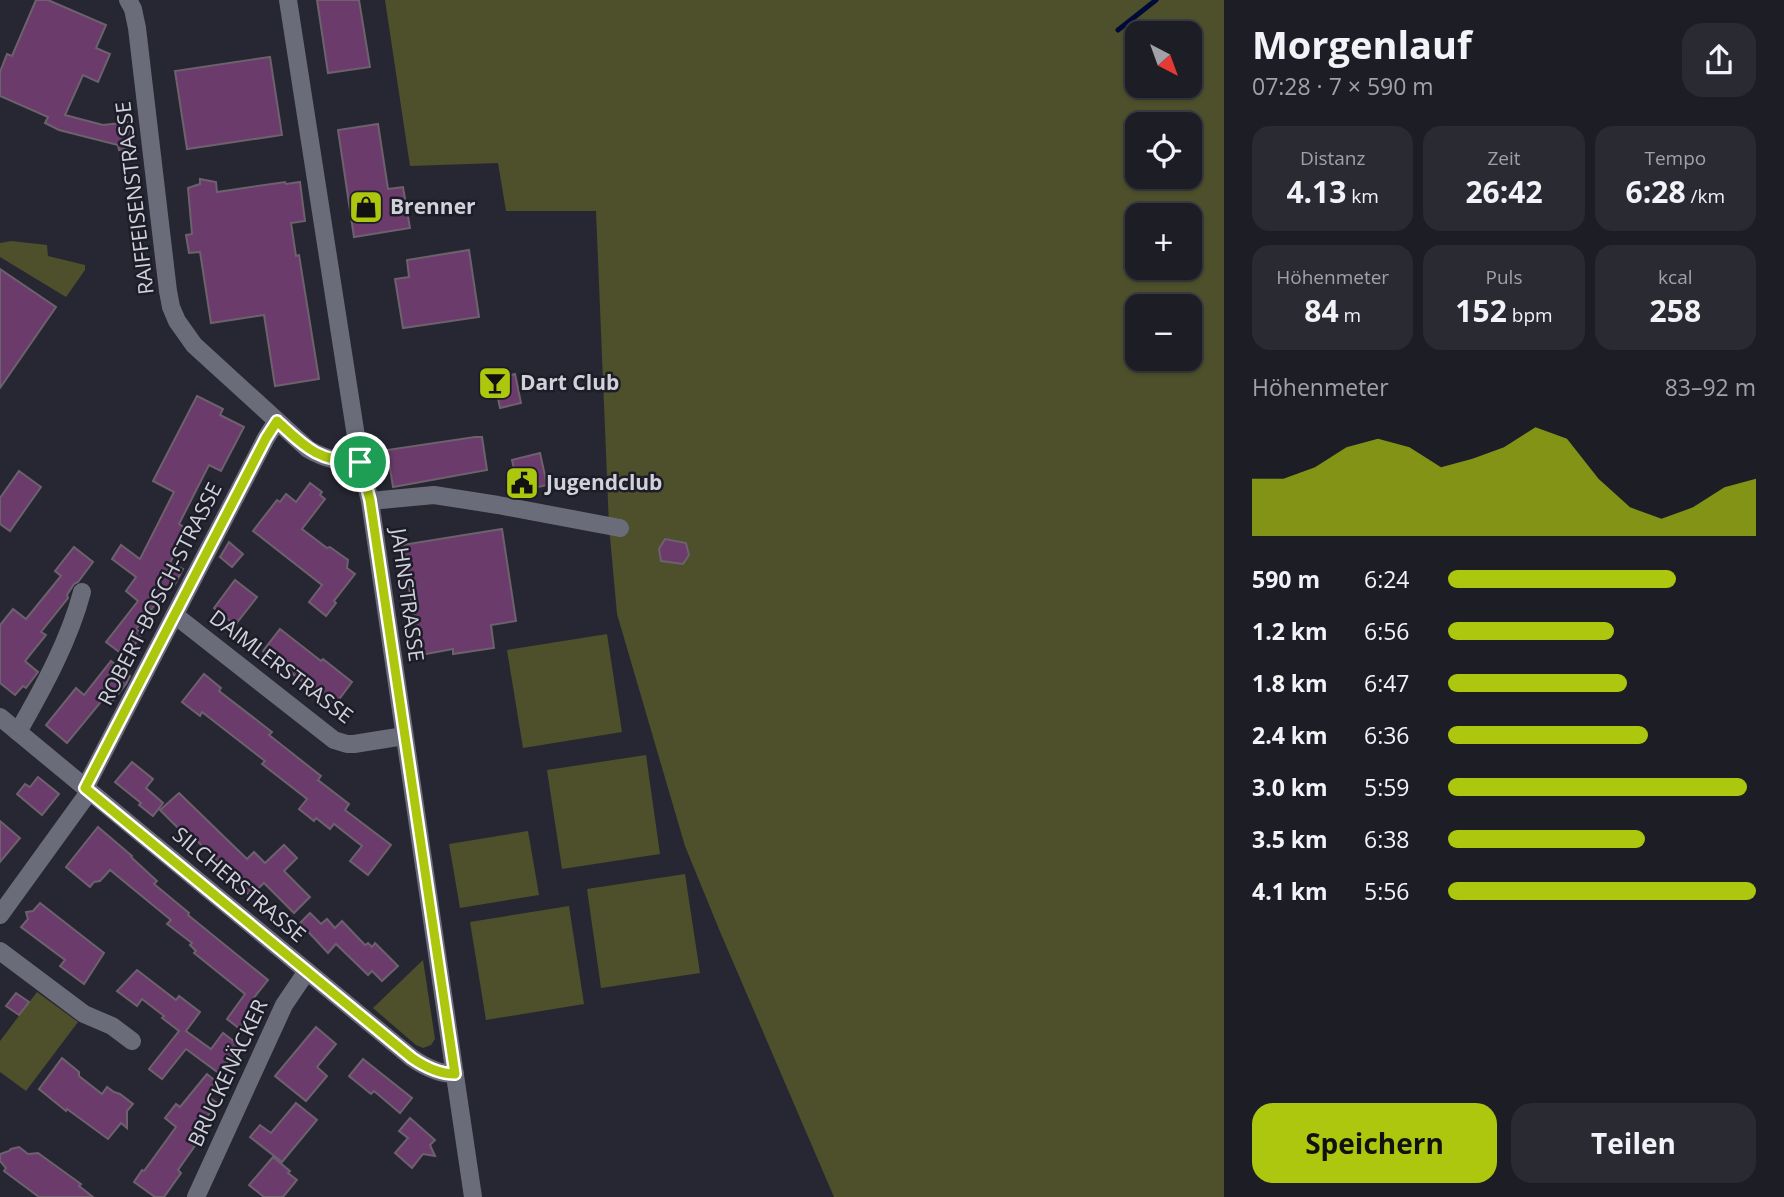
<!DOCTYPE html>
<html lang="de">
<meta charset="utf-8">
<style>
body{margin:0;font-family:"Open Sans",sans-serif;background:#2a2a32;color:#f1f3f6;height:100vh;display:flex;flex-direction:column;font-size:26px;white-space:nowrap}
*{box-sizing:border-box;margin:0}
p{font-size:23px;color:#a0a2a7}
.icon{flex:none;width:38px;height:38px;fill:none;stroke:currentColor;stroke-width:2;stroke-linecap:round;stroke-linejoin:round}
.map{position:relative;flex:1;overflow:hidden}
.side{display:flex;flex-direction:column;background:#1d1d26;width:560px}
.side>*{flex:none}
.needle{width:46px;rotate:139deg}
.controls{position:absolute;left:1125px;top:21px;display:grid;gap:14px}
.controls a{display:grid;place-items:center;width:77px;height:77px;border-radius:14px;background:#1d1d26;box-shadow:0 2px 5px #0004,0 0 0 2px #3b3b43;font-size:35px}
.pin{position:absolute;display:grid;place-items:center;width:60px;height:60px;color:#fff;margin:-30px;border:4px solid #fff;border-radius:50%;box-shadow:0 2px 7px #0007}
.round{display:grid;place-items:center;flex:none;width:74px;height:74px;border-radius:21px;background:#2a2a32}
.headline{display:flex;align-items:center;justify-content:space-between;height:119px;padding:0 28px}
h1{font-size:38px;font-weight:700;line-height:52px}
.figures{display:grid;grid-template-columns:repeat(3,1fr);gap:10px;height:119px;padding:7px 28px}
.figures div{display:grid;align-content:center;border-radius:18px;background:#2a2a32;text-align:center}
.figures b{font-size:30px;font-weight:700}
.figures small{font-size:19px;font-weight:400}
.figures p{font-size:19px}
.chart{height:196px;padding:14px 28px}
.chart p{display:flex;justify-content:space-between}
.chart svg{width:100%;height:126px;margin-top:7px;fill:#adc60e;opacity:.7}
.primary-button{display:flex;gap:14px;margin-top:auto;padding:14px 28px}
.primary-button a{flex:1;height:80px;border-radius:21px;background:#adc60e;color:#111;font-size:28px;font-weight:700;line-height:80px;text-align:center}
.primary-button a+a{background:#2a2a32;color:#f1f3f6}
ul{padding:0 28px;list-style:none;font-size:23px}
li{display:grid;grid-template-columns:112px 84px 1fr;align-items:center;height:52px}
li i{height:18px;border-radius:9px;background:#adc60e}
main{display:flex;flex:1;min-height:0}
.map>svg:first-child{display:block}
</style>
<main>
<div class="map">
<svg width="1224" height="1197" viewBox="0 0 1224 1197">
<rect width="100%" height="100%" fill="#272733"/>
<g fill="#4d502a" fill-rule="evenodd">
<path d="M 385,0 L 1224,0 L 1224,1197 L 834,1197 L 721,934 L 685,846 L 617,614 L 609,526 L 596,211 L 506,211 L 498,163 L 410,166 ZM 1138,33 L 1190,33 L 1190,86 L 1138,86 ZM 1138,124 L 1190,124 L 1190,177 L 1138,177 ZM 1138,215 L 1190,215 L 1190,268 L 1138,268 ZM 1138,306 L 1190,306 L 1190,359 L 1138,359 Z"/>
<polygon points="11,241 47,245 48,256 85,265 85,270 66,297 0,257 0,243"/>
<polygon points="607,634 622,732 523,748 507,650"/>
<polygon points="646,755 660,854 562,869 547,770"/>
<polygon points="528,831 539,895 460,908 449,844"/>
<polygon points="685,874 700,973 601,988 587,889"/>
<polygon points="569,906 584,1004 486,1020 470,922"/>
<polygon points="423,960 435,1039 431,1045 423,1048 416,1045 373,1008"/>
<polygon points="37,992 78,1022 26,1091 0,1072 0,1041"/>
</g>
<g fill="none" stroke-linecap="round" stroke-linejoin="round">
<polyline stroke="#000a39" stroke-width="5" points="1118,30 1156,0"/>
</g>
<g fill="#6b3c6b" stroke="#6c616c" stroke-width="2">
<polygon points="36,0 48,0 106,25 96,48 110,54 98,82 83,75 65,115 103,125 129,122 132,148 119,150 118,145 59,130 45,123 48,117 0,96 0,72 7,54 12,56"/>
<polygon points="317,0 359,0 370,67 328,73"/>
<polygon points="270,57 282,135 187,149 175,71"/>
<polygon points="378,124 388,189 403,187 410,228 354,237 338,130"/>
<polygon points="200,179 216,182 217,192 285,182 286,184 300,182 305,221 291,223 296,256 299,255 319,379 275,386 264,315 211,323 200,252 189,253 186,235 192,234 188,188 200,184"/>
<polygon points="469,250 479,317 403,328 395,279 409,277 407,260"/>
<polygon points="0,269 56,307 0,388"/>
<polygon points="515,374 521,403 500,408 494,379"/>
<polygon points="197,396 223,409 220,415 244,427 221,471 209,465 179,524 187,529 170,563 183,569 175,584 173,582 136,629 142,634 126,657 106,642 138,601 126,591 136,577 112,559 121,545 140,559 174,492 153,481"/>
<polygon points="475,437 482,437 487,470 393,487 387,450"/>
<polygon points="540,453 547,485 519,491 512,460"/>
<polygon points="19,471 41,487 10,531 0,524 0,498"/>
<polygon points="310,483 322,492 320,495 325,499 302,529 327,548 330,547 348,560 347,568 355,574 334,601 336,603 326,616 309,602 322,585 253,531 277,500 280,502 286,494 296,502"/>
<polygon points="502,529 516,621 491,625 494,648 453,654 453,649 420,655 402,545"/>
<polygon points="665,539 686,543 689,555 683,564 661,561 659,549"/>
<polygon points="229,542 243,554 232,567 220,557"/>
<polygon points="74,547 93,562 78,582 74,584 67,595 68,598 41,632 46,635 25,661 38,672 26,688 23,686 15,695 0,683 0,625 13,609 26,619 61,576 55,571"/>
<polygon points="235,580 257,597 235,625 214,608"/>
<polygon points="280,629 321,661 323,659 352,682 334,706 263,651"/>
<polygon points="111,661 130,676 126,684 111,703 104,698 67,743 46,725 76,688 84,695"/>
<polygon points="204,674 221,688 219,691 272,732 269,735 321,776 318,780 349,804 345,810 391,845 368,875 350,861 362,846 334,824 330,829 316,818 314,821 299,809 307,799 262,764 265,761 202,712 200,716 182,702"/>
<polygon points="132,762 153,779 146,788 163,803 153,816 139,805 141,803 115,782"/>
<polygon points="38,777 59,794 42,815 17,794 25,784 30,787"/>
<polygon points="179,793 247,859 254,852 265,863 284,845 297,858 284,871 310,897 294,913 264,883 250,896 186,829 182,832 160,810"/>
<polygon points="0,821 20,838 0,862"/>
<polygon points="98,827 125,850 132,856 131,857 157,881 154,884 189,913 188,915 268,980 253,999 258,1003 240,1029 227,1019 245,994 194,953 196,951 190,945 192,943 167,924 171,920 110,870 100,881 94,882 90,887 66,867"/>
<polygon points="40,903 104,953 84,984 60,966 65,960 21,927 28,919 26,912 33,911"/>
<polygon points="310,913 321,924 327,919 335,928 342,921 365,945 368,943 372,947 375,943 398,966 382,981 372,971 368,975 336,944 328,953 300,923"/>
<polygon points="137,970 176,1000 179,996 200,1012 186,1031 211,1049 223,1033 240,1046 220,1074 186,1049 162,1079 149,1069 179,1031 162,1018 164,1016 142,999 137,1006 117,991"/>
<polygon points="16,993 29,1002 19,1015 6,1006"/>
<polygon points="316,1027 336,1044 317,1067 327,1076 306,1101 275,1076"/>
<polygon points="62,1058 79,1072 79,1076 102,1094 107,1087 114,1092 120,1094 133,1104 127,1111 127,1128 121,1123 108,1139 67,1109 66,1111 39,1089"/>
<polygon points="363,1059 412,1098 400,1113 374,1091 371,1094 349,1076"/>
<polygon points="207,1074 219,1084 209,1097 217,1103 193,1136 199,1140 178,1170 181,1173 164,1197 155,1197 134,1182 142,1170 144,1171 176,1127 165,1118 176,1104 180,1107"/>
<polygon points="296,1103 317,1120 282,1162 250,1137 260,1125 271,1133"/>
<polygon points="410,1118 435,1140 430,1145 435,1156 423,1154 412,1168 395,1153 408,1138 399,1131"/>
<polygon points="19,1147 28,1154 38,1153 81,1184 79,1186 93,1197 39,1197 4,1171 6,1168 0,1161 0,1154 9,1151 11,1149"/>
<polygon points="273,1157 290,1171 288,1173 297,1180 283,1197 264,1197 249,1185"/>
</g>
<g fill="none" stroke-linecap="round" stroke-linejoin="round">
<g stroke="#6b6c7a" stroke-width="18">
<path d="M 128,0 L 133,9 L 137,28 L 168,291 L 171,307 L 177,321 L 194,345 L 308,449 C 325,459 340,462 360,462"/>
<polyline points="288,0 360,462 370,501 473,1197"/>
<polyline points="370,501 434,495 498,505 620,528"/>
<polyline points="176,616 334,740 347,744 354,744 404,736"/>
<path d="M 0,717 L 412,1058 C 425,1067 439,1074 455,1074"/>
<path d="M 18,732 C 43,688 69,641 82,592"/>
<polyline points="85,788 266,438 277,421"/>
<polyline points="0,915 89,792"/>
<polyline points="0,951 84,1014 112,1026 132,1041"/>
<polyline points="196,1197 284,1005 307,971"/>
</g>
</g>
<g fill="none" stroke-linecap="round" stroke-linejoin="round">
<g stroke="#fff" stroke-width="14">
<path id="route" d="M 277,421 C 306,448 319,462 360,462 L 370,500 L 455,1074 C 439,1074 425,1067 412,1058 L 85,788 L 266,438 Z"/>
</g>
<use href="#route" stroke="#adc60e" stroke-width="9"/>
</g>
<defs>
<g id="shop-square" transform="scale(1.75)"><rect x="-9" y="-9" width="18" height="18" rx="4" fill="#adc60e" stroke="#1d1d29"/><path d="M-5-2.5h2.3a2.7 3.5 0 0 1 5.4 0H5L5.5 6h-11ZM-1.5-2.5h3a1.5 2.3 0 0 0-3 0Z" fill="#111"/></g>
<g id="bar-square" transform="scale(1.75)"><rect x="-9" y="-9" width="18" height="18" rx="4" fill="#adc60e" stroke="#1d1d29"/><path d="M-6-5H6L.8 .8V4.5H3.5V6h-7V4.5H-.8V.8Z" fill="#111"/></g>
<g id="civic-square" transform="scale(1.75)"><rect x="-9" y="-9" width="18" height="18" rx="4" fill="#adc60e" stroke="#1d1d29"/><path d="M-.6-6.5H3V-4.5H.6V-3L4-1V1h2V6H-6V1h2V-1L-.6-3ZM-1.2 2.5V6h2.4V2.5Z" fill="#111"/></g>
</defs>
<g fill-rule="evenodd">
<use href="#shop-square" x="366" y="207"/>
<use href="#bar-square" x="495" y="383"/>
<use href="#civic-square" x="522" y="483"/>
</g>
<g text-anchor="middle" stroke-width="5" stroke-linejoin="round" paint-order="stroke">
<g font-size="21" fill="#d0d1d9" stroke="#1d1d29">
<text transform="translate(135 198) rotate(-97)" y="7">RAIFFEISENSTRASSE</text>
<text transform="translate(160 594) rotate(-63)" y="7">ROBERT-BOSCH-STRASSE</text>
<text transform="translate(407 595) rotate(82)" y="7">JAHNSTRASSE</text>
<text transform="translate(281 667) rotate(37)" y="7">DAIMLERSTRASSE</text>
<text transform="translate(239 885) rotate(40)" y="7">SILCHERSTRASSE</text>
<text transform="translate(228 1073) rotate(-65)" y="7">BRUCKENÄCKER</text>
</g>
<g font-size="21" font-weight="bold" fill="#d0d1d9" stroke="#1d1d29" text-anchor="start">
<text x="390" y="214">Brenner</text>
<text x="520" y="390">Dart Club</text>
<text x="546" y="490">Jugendclub</text>
</g>
</g>
</svg>
<div class="controls">
<a><svg class="needle" viewBox="-14 -14 28 28"><path d="M0-13l5 13h-10z" fill="#e53935"/><path d="M0 13l5-13h-10z" fill="#a0a2a7"/></svg></a>
<a><svg class="icon" aria-label="locate" viewBox="0 0 24 24"><circle cx="12" cy="12" r="6"/><path d="M12 2v4M12 18v4M2 12h4M18 12h4"/></svg></a>
<a>+</a>
<a>−</a>
</div>
<div class="pin" style="left:360px;top:462px;background:#1e9e55"><svg class="icon" aria-label="arrive" viewBox="0 0 24 24"><path d="M6 21V4h12l-3 4 3 4H6"/></svg></div>
</div>
<section class="side">
<div class="headline"><div><h1>Morgenlauf</h1><p>07:28 · 7 × 590 m</p></div><a class="round"><svg class="icon" aria-label="share" viewBox="0 0 24 24"><path d="M12 15V3M7 8l5-5 5 5M5 13v7h14v-7"/></svg></a></div>
<div class="figures">
<div><p>Distanz</p><b>4.13<small> km</small></b></div>
<div><p>Zeit</p><b>26:42</b></div>
<div><p>Tempo</p><b>6:28<small> /km</small></b></div>
</div>
<div class="figures">
<div><p>Höhenmeter</p><b>84<small> m</small></b></div>
<div><p>Puls</p><b>152<small> bpm</small></b></div>
<div><p>kcal</p><b>258</b></div>
</div>
<div class="chart"><p><span>Höhenmeter</span>83–92 m</p>
<svg viewBox="0 0 160 44" preserveAspectRatio="none"><path d="M0 44V24L10 24L20 20L30 13L40 10L50 13L60 20L70 17L80 13L90 6L100 10L110 24L120 34L130 38L140 34L150 27L160 24V44z"/></svg>
</div>
<ul>
<li><b>590 m</b>6:24<i style="width:74%"></i></li>
<li><b>1.2 km</b>6:56<i style="width:54%"></i></li>
<li><b>1.8 km</b>6:47<i style="width:58%"></i></li>
<li><b>2.4 km</b>6:36<i style="width:65%"></i></li>
<li><b>3.0 km</b>5:59<i style="width:97%"></i></li>
<li><b>3.5 km</b>6:38<i style="width:64%"></i></li>
<li><b>4.1 km</b>5:56<i style="width:100%"></i></li>
</ul>
<div class="primary-button"><a>Speichern</a><a>Teilen</a></div>
</section>
</main>
